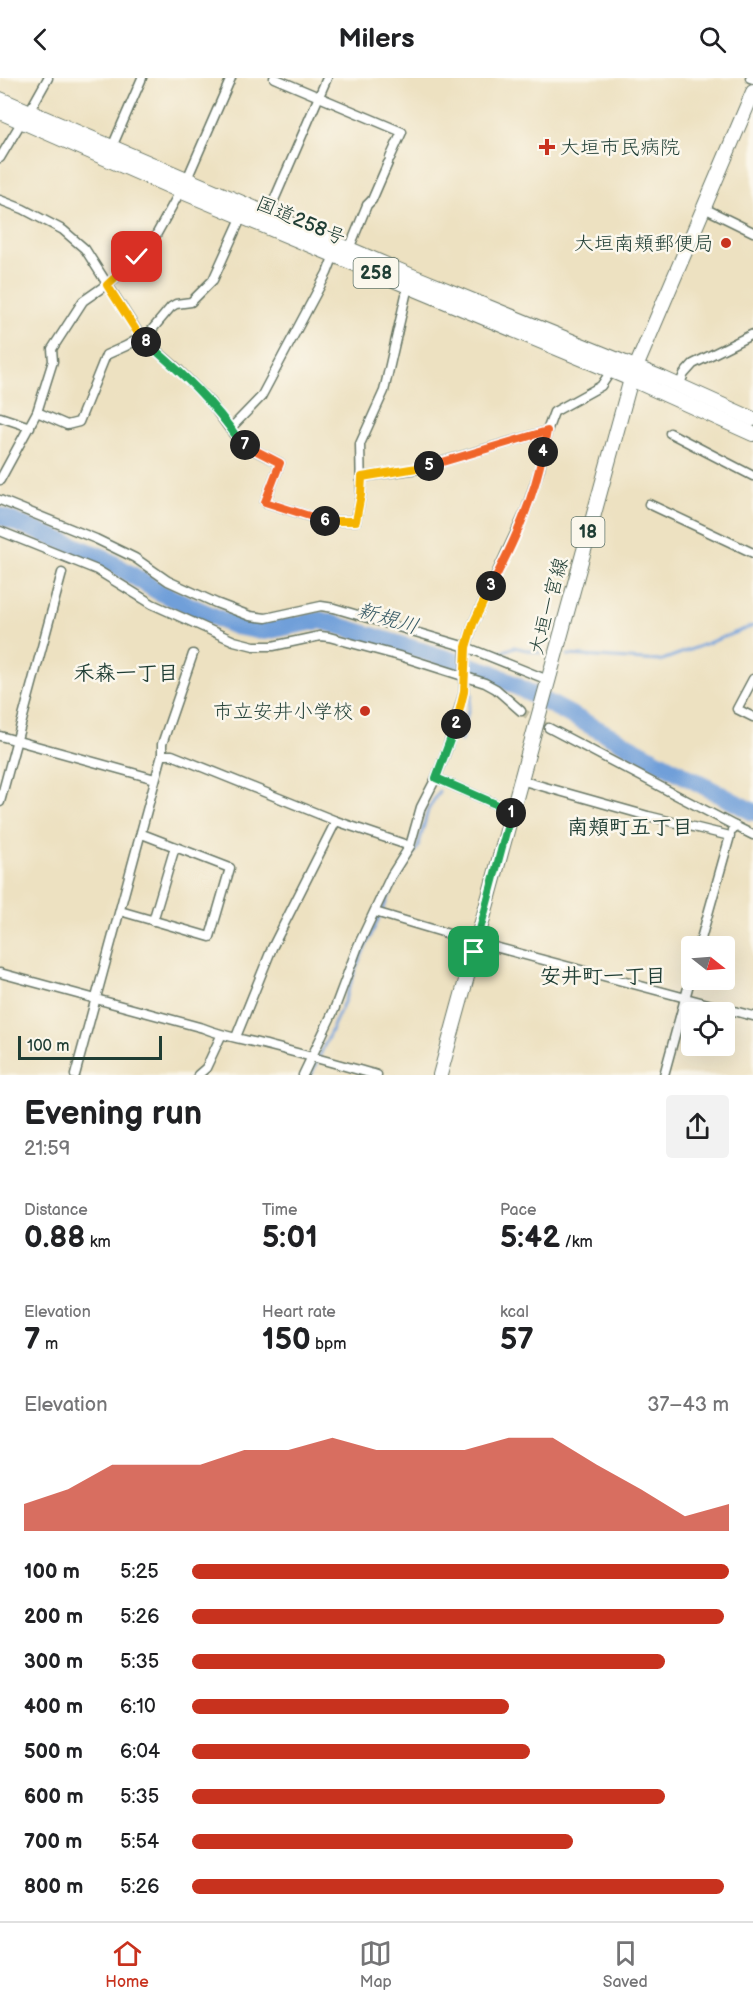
<!DOCTYPE html>
<meta charset="utf-8">
<style>
body{margin:0;font-family:"Balsamiq Sans","Klee One",sans-serif;background:#f2f2f2;color:#202124;height:100vh;display:flex;flex-direction:column;font-size:22px;white-space:nowrap}
*{box-sizing:border-box;margin:0}
p{font-size:20px;color:#757577}
.icon{flex:none;width:33px;height:33px;fill:none;stroke:currentColor;stroke-width:2;stroke-linecap:round;stroke-linejoin:round}
.map{position:relative;height:997px;overflow:hidden}
.drawer{display:flex;flex-direction:column;background:#fff;flex:1}
.drawer>*{flex:none}
.needle{width:39px;rotate:107deg}
.buttons{position:absolute;left:681px;top:858px;display:grid;gap:12px}
.buttons a{display:grid;place-items:center;width:54px;height:54px;border-radius:6px;background:#fff;box-shadow:0 6px 24px #0002;font-size:30px}
.scale{position:absolute;left:18px;bottom:15px;width:144px;box-sizing:border-box;padding-left:6px;border:3px solid #1f3d34;border-top:0;font-size:16px;line-height:21px;white-space:nowrap;color:#1f3d34;-webkit-text-stroke:4px #fbf7ec;paint-order:stroke}
.pin{position:absolute;display:grid;place-items:center;width:51px;height:51px;color:#fff;margin:-26px;border-radius:12px;box-shadow:0 3px 9px #0006}
.km{position:absolute;width:30px;height:30px;margin:-15px;border-radius:50%;background:#222;color:#fff;font-size:16px;line-height:30px;text-align:center}
.round{display:grid;place-items:center;flex:none;width:63px;height:63px;border-radius:6px;background:#f2f2f2}
.summary{display:flex;align-items:center;justify-content:space-between;height:102px;padding:0 24px}
h1{font-size:33px;font-weight:800;line-height:45px}
.metrics{display:grid;grid-template-columns:repeat(3,1fr);gap:9px;height:102px;padding:6px 24px}
.metrics div{display:grid;align-content:center}
.metrics b{font-size:30px;font-weight:800}
.metrics small{font-size:16px;font-weight:400}
.metrics p{font-size:16px}
.chart{height:168px;padding:12px 24px}
.chart p{display:flex;justify-content:space-between}
.chart svg{width:100%;height:108px;margin-top:6px;fill:#c8321e;opacity:.7}
ul{padding:0 24px;list-style:none;font-size:20px}
li{display:grid;grid-template-columns:96px 72px 1fr;align-items:center;height:45px}
li i{height:15px;border-radius:8px;background:#c8321e}
header{display:flex;justify-content:space-between;align-items:center;height:78px;padding:0 24px;background:#fff;font-size:27px;font-weight:800}
.menu{display:flex;justify-content:space-around;align-items:center;height:84px;border-top:2px solid #e0e0e0;background:#fff;font-size:16px;color:#757577}
.menu a{display:grid;justify-items:center;gap:3px}
.menu .active{color:#c8321e}
.map>svg:first-child{display:block}
</style>
<header><svg class="icon" aria-label="back" viewBox="0 0 24 24"><path d="M15 5l-7 7 7 7"/></svg>Milers<svg class="icon" aria-label="search" viewBox="0 0 24 24"><circle cx="10" cy="10" r="6"/><path d="M15 15l6 6"/></svg></header>
<div class="map">
<svg width="753" height="997" viewBox="0 0 753 997">
<rect width="100%" height="100%" fill="#fbf7ec"/>
<filter id="ink" filterUnits="userSpaceOnUse"><feTurbulence type="fractalNoise" baseFrequency=".0167" numOctaves="2"/><feDisplacementMap in="SourceGraphic" scale="12" xChannelSelector="R" yChannelSelector="G"/><feConvolveMatrix kernelMatrix="1 2 1 2 8 2 1 2 1" color-interpolation-filters="sRGB"/></filter>
<filter id="wash" filterUnits="userSpaceOnUse"><feTurbulence type="fractalNoise" baseFrequency=".008" numOctaves="4" result="noise"/><feDisplacementMap in="SourceGraphic" scale="24" xChannelSelector="R" yChannelSelector="G"/><feGaussianBlur stdDeviation="1.35" result="paint"/><feColorMatrix in="noise" values="0 0 0 0 0 0 0 0 0 0 0 0 0 0 0 0 0 1.4 0 .05"/><feComposite in="paint" operator="in"/></filter>
<g filter="url(#wash)">
<rect width="100%" height="100%" fill="#ede1c1"/>
<g fill="none" stroke-linecap="round" stroke-linejoin="round">
<g stroke="#709fd9" stroke-width="3">
<polyline points="496,574 502,574 514,569 540,575"/>
<polyline points="568,577 660,583 753,548"/>
<polyline points="461,663 472,616"/>
<polyline points="311,997 344,924 358,885 394,807 418,769 428,732 439,713"/>
</g>
<polyline stroke="#709fd9" stroke-width="18" points="0,438 102,479 161,515 235,548 265,553 320,542 490,594 753,734"/>
</g>
</g>
<g filter="url(#ink)">
<g fill="none" stroke-linecap="round" stroke-linejoin="round">
<polyline stroke="#c4c0a5" stroke-width="8" stroke-dasharray="8 4" stroke-linecap="butt" points="521,633 549,650"/>
<g stroke="#677665" stroke-width="11">
<g id="minor">
<polyline points="274,0 402,54 390,80"/>
<polyline points="750,0 753,1"/>
<polyline points="29,34 48,0"/>
<polyline points="112,69 142,0"/>
<polyline points="0,80 22,43"/>
<polyline points="0,122 23,131 63,152 85,171 141,259 179,292 210,324 240,365 280,385 265,424 324,443 356,443 361,417 360,366 384,313 408,208"/>
<polyline points="704,130 753,154"/>
<polyline points="268,136 327,0"/>
<polyline points="349,171 367,127 372,122 388,85"/>
<polyline points="679,308 684,296 693,286 753,256"/>
<polyline points="37,334 67,347 79,344 106,277 126,268 150,254 171,229 176,226 191,224 213,202 242,138"/>
<polyline points="0,339 30,349"/>
<polyline points="231,350 261,319 327,195 334,177"/>
<polyline points="670,355 753,398"/>
<polyline points="362,399 417,391 547,353"/>
<polyline points="0,402 37,334 53,283 52,271 83,223 113,202 147,170 155,159 187,101 231,0"/>
<polyline points="0,422 96,461 135,480 168,503 216,525 250,538 266,540 321,528 334,530 466,569 548,602"/>
<polyline points="649,426 753,475"/>
<polyline points="0,453 97,492 152,526 234,563 254,568 273,568 320,558 329,559 403,579 485,605 496,611 521,633"/>
<polyline points="753,601 737,631 753,639"/>
<polyline points="549,650 735,748"/>
<polyline points="0,658 155,701"/>
<polyline points="162,677 172,677 336,743 410,768"/>
<polyline points="436,700 500,728 512,732"/>
<polyline points="520,702 648,738 730,758 699,868"/>
<polyline points="0,724 62,495"/>
<polyline points="733,752 735,748 753,757"/>
<polyline points="120,833 210,859 230,790 142,756"/>
<polyline points="375,834 476,864 753,938"/>
<polyline points="153,843 175,769"/>
<path d="M 0,895 L 203,950 C 225,959 247,962 270,968 C 306,977 341,987 377,997"/>
<polyline points="236,959 272,870 336,743"/>
<polyline points="75,997 162,677 162,666 193,576"/>
<polyline points="198,997 206,990 221,958"/>
<polyline points="303,997 334,932 358,868 391,798 410,768 421,729 436,700 447,671 464,614 465,573 473,546 526,432 540,390 547,353 554,334 601,308 611,293"/>
<polyline points="664,997 692,895"/>
</g>
</g>
<g stroke="#677665" stroke-width="16">
<polyline id="primary" points="440,997 631,301 753,14"/>
</g>
<g stroke="#677665" stroke-width="16">
<g id="trunk">
<polyline points="0,21 410,197 662,300 753,341"/>
<polyline points="0,34 180,113 631,301 753,356"/>
</g>
</g>
<use href="#minor" stroke="#fff" stroke-width="8"/>
<use href="#primary" stroke="#fff" stroke-width="14"/>
<use href="#trunk" stroke="#fff" stroke-width="14"/>
</g>
</g>
<g fill="none" stroke-linecap="round" stroke-linejoin="round" filter="url(#ink)">
<g stroke="#fff" stroke-width="12">
<polyline id="split-1" points="474,874 511,735"/>
</g>
<g stroke="#fff" stroke-width="12">
<polyline id="split-2" points="456,646 436,700 500,728 512,732 511,735"/>
</g>
<g stroke="#fff" stroke-width="12">
<polyline id="split-3" points="456,646 464,614 466,569 473,546 491,508"/>
</g>
<g stroke="#fff" stroke-width="12">
<path id="split-4" d="M 491,508 C 513,466 534,421 543,374"/>
</g>
<g stroke="#fff" stroke-width="12">
<polyline id="split-5" points="429,388 547,353 543,374"/>
</g>
<g stroke="#fff" stroke-width="12">
<polyline id="split-6" points="325,443 356,443 361,417 362,399 429,388"/>
</g>
<g stroke="#fff" stroke-width="12">
<polyline id="split-7" points="245,367 280,385 265,424 325,443"/>
</g>
<g stroke="#fff" stroke-width="12">
<path id="split-8" d="M 146,264 C 181,294 215,325 240,364 L 245,367"/>
</g>
<g stroke="#fff" stroke-width="12">
<polyline id="split-9" points="137,179 107,207 141,260 146,264"/>
</g>
<use href="#split-1" stroke="#22a559" stroke-width="8"/>
<use href="#split-2" stroke="#22a559" stroke-width="8"/>
<use href="#split-3" stroke="#f5b400" stroke-width="8"/>
<use href="#split-4" stroke="#f0652b" stroke-width="8"/>
<use href="#split-5" stroke="#f0652b" stroke-width="8"/>
<use href="#split-6" stroke="#f5b400" stroke-width="8"/>
<use href="#split-7" stroke="#f0652b" stroke-width="8"/>
<use href="#split-8" stroke="#22a559" stroke-width="8"/>
<use href="#split-9" stroke="#f5b400" stroke-width="8"/>
</g>
<g fill="#c8321e" stroke="#fbf7ec" stroke-width="2">
<path d="M544 60h6v6h6v6h-6v6h-6v-6h-6v-6h6z"/>
<circle cx="726" cy="165" r="6"/>
<circle cx="365" cy="633" r="6"/>
</g>
<g text-anchor="middle" stroke-width="5" stroke-linejoin="round" paint-order="stroke">
<g fill="#fbf7ec" stroke="#61756b" stroke-width="1.5">
<rect x="353.5" y="180" width="45" height="30" rx="4.5"/>
<rect x="571.5" y="439" width="33" height="30" rx="4.5"/>
</g>
<g font-size="18" font-weight="bold" fill="#1f3d34">
<text x="376" y="201">258</text>
<text x="588" y="460">18</text>
</g>
<g font-size="20" fill="#1f3d34" stroke="#fbf7ec" text-anchor="end">
<text x="560" y="76" text-anchor="start">大垣市民病院</text>
<text x="714" y="172">大垣南頬郵便局</text>
<text x="353" y="640">市立安井小学校</text>
</g>
<g font-size="20" fill="#1f3d34" stroke="#fbf7ec">
<text transform="translate(301 142) rotate(23)" y="7">国道258号</text>
<text transform="translate(548 528) rotate(-75)" y="7">大垣一宮線</text>
</g>
<g font-size="21" font-style="italic" fill="#375a66" stroke="#fbf7ec">
<text transform="translate(388 540) rotate(17)" y="7">新規川</text>
</g>
<g font-size="21" font-weight="bold" fill="#1f3d34" stroke="#fbf7ec">
<text x="126" y="602">禾森一丁目</text>
<text x="630" y="756">南頬町五丁目</text>
<text x="603" y="905">安井町一丁目</text>
</g>
</g>
</svg>
<div class="buttons">
<a><svg class="needle" viewBox="-14 -14 28 28"><path d="M0-13l5 13h-10z" fill="#e53935"/><path d="M0 13l5-13h-10z" fill="#757577"/></svg></a>
<a><svg class="icon" aria-label="locate" viewBox="0 0 24 24"><circle cx="12" cy="12" r="6"/><path d="M12 2v4M12 18v4M2 12h4M18 12h4"/></svg></a>
</div>
<div class="scale">100 m</div>
<div class="pin" style="left:474px;top:874px;background:#1e9e55"><svg class="icon" aria-label="arrive" viewBox="0 0 24 24"><path d="M6 21V4h12l-3 4 3 4H6"/></svg></div>
<div class="pin" style="left:137px;top:179px;background:#d93025"><svg class="icon" aria-label="check" viewBox="0 0 24 24"><path d="M5 12l5 5 9-10"/></svg></div>
<b class="km" style="left:511px;top:735px">1</b>
<b class="km" style="left:456px;top:646px">2</b>
<b class="km" style="left:491px;top:508px">3</b>
<b class="km" style="left:543px;top:374px">4</b>
<b class="km" style="left:429px;top:388px">5</b>
<b class="km" style="left:325px;top:443px">6</b>
<b class="km" style="left:245px;top:367px">7</b>
<b class="km" style="left:146px;top:264px">8</b>
</div>
<section class="drawer">
<div class="summary"><div><h1>Evening run</h1><p>21:59</p></div><a class="round"><svg class="icon" aria-label="share" viewBox="0 0 24 24"><path d="M12 15V3M7 8l5-5 5 5M5 13v7h14v-7"/></svg></a></div>
<div class="metrics">
<div><p>Distance</p><b>0.88<small> km</small></b></div>
<div><p>Time</p><b>5:01</b></div>
<div><p>Pace</p><b>5:42<small> /km</small></b></div>
</div>
<div class="metrics">
<div><p>Elevation</p><b>7<small> m</small></b></div>
<div><p>Heart rate</p><b>150<small> bpm</small></b></div>
<div><p>kcal</p><b>57</b></div>
</div>
<div class="chart"><p><span>Elevation</span>37–43 m</p>
<svg viewBox="0 0 160 44" preserveAspectRatio="none"><path d="M0 44V33L10 27L20 17L30 17L40 17L50 11L60 11L70 6L80 11L90 11L100 11L110 6L120 6L130 17L140 27L150 38L160 33V44z"/></svg>
</div>
<ul>
<li><b>100 m</b>5:25<i style="width:100%"></i></li>
<li><b>200 m</b>5:26<i style="width:99%"></i></li>
<li><b>300 m</b>5:35<i style="width:88%"></i></li>
<li><b>400 m</b>6:10<i style="width:59%"></i></li>
<li><b>500 m</b>6:04<i style="width:63%"></i></li>
<li><b>600 m</b>5:35<i style="width:88%"></i></li>
<li><b>700 m</b>5:54<i style="width:71%"></i></li>
<li><b>800 m</b>5:26<i style="width:99%"></i></li>
</ul>
</section>
<nav class="menu">
<a class="active"><svg class="icon" aria-label="home" viewBox="0 0 24 24"><path d="M3 11l9-7 9 7M6 9v11h12V9"/></svg>Home</a>
<a><svg class="icon" aria-label="map" viewBox="0 0 24 24"><path d="M3 6l6-2 6 2 6-2v14l-6 2-6-2-6 2zM9 4v14M15 6v14"/></svg>Map</a>
<a><svg class="icon" aria-label="saved" viewBox="0 0 24 24"><path d="M7 4h10v16l-5-4-5 4z"/></svg>Saved</a>
</nav>
